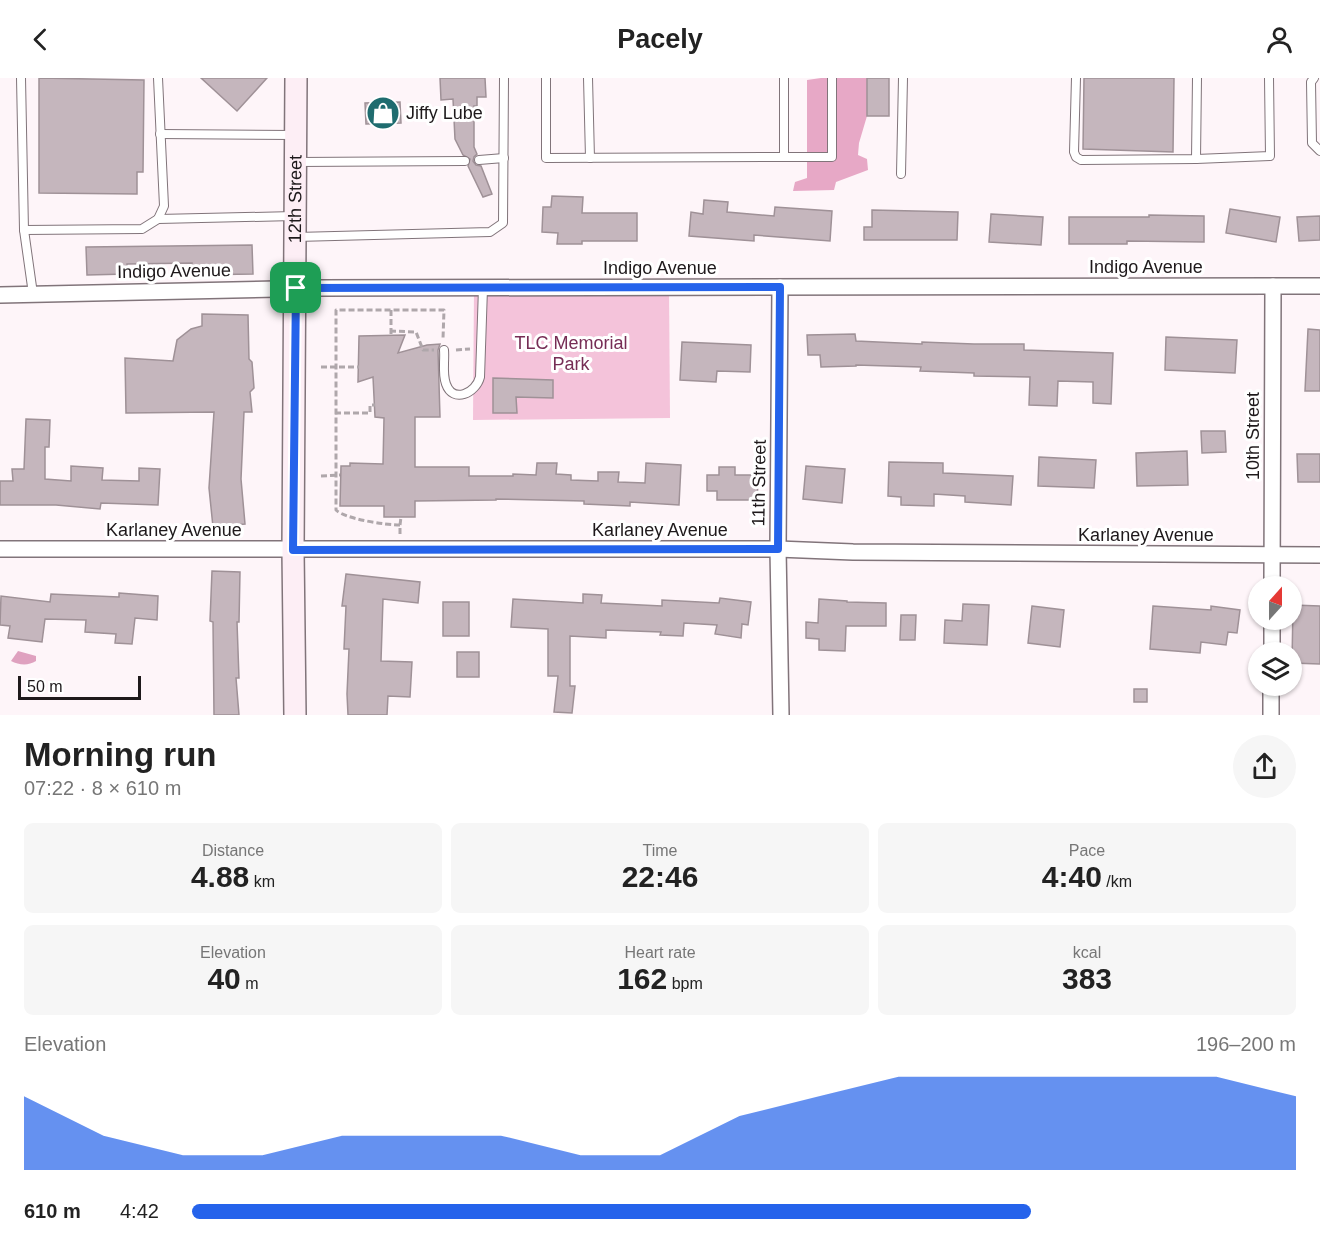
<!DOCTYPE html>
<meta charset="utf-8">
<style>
body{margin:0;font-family:Helvetica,sans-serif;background:#f6f6f6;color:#222;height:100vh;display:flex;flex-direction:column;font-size:22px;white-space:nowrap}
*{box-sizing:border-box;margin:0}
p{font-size:20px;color:#767676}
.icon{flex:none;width:33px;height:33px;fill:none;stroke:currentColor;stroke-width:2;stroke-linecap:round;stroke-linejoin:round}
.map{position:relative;height:637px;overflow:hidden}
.panel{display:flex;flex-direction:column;background:#fff;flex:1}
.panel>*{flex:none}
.needle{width:39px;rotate:21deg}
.fabs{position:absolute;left:1248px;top:498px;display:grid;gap:12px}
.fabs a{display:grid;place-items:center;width:54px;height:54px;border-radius:50%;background:#fff;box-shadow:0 2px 4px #0004;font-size:30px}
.scale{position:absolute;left:18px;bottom:15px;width:123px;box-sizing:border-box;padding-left:6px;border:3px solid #1e191b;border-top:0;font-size:16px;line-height:21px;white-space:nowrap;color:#1e191b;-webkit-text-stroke:4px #fff;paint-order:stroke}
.pin{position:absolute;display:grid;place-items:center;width:51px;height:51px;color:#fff;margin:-26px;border-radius:12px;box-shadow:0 3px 9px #0006}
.round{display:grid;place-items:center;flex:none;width:63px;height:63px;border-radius:32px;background:#f6f6f6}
.summary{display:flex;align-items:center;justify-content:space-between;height:102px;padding:0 24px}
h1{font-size:33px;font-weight:800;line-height:45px}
.stats{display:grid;grid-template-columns:repeat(3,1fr);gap:9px;height:102px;padding:6px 24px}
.stats div{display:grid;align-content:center;border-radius:9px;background:#f6f6f6;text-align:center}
.stats b{font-size:30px;font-weight:800}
.stats small{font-size:16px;font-weight:400}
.stats p{font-size:16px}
.chart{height:168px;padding:12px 24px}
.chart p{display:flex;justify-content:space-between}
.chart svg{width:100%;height:108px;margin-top:6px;fill:#2563eb;opacity:.7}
ul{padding:0 24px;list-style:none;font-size:20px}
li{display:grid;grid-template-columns:96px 72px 1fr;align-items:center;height:45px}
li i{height:15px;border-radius:8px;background:#2563eb}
header{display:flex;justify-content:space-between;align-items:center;height:78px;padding:0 24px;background:#fff;font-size:27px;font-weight:800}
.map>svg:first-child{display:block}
</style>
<header><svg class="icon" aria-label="back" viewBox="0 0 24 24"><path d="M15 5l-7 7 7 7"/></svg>Pacely<svg class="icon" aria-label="person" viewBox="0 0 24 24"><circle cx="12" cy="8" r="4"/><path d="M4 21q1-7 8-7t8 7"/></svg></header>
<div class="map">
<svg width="1320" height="637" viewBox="0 0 1320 637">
<rect width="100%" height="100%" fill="#fef5f9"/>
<polygon fill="#f4c3da" points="669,209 670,340 473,342 474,210"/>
<polygon fill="#e7a8c6" points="821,0 867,0 867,38 859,65 858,77 867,81 868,92 836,104 834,112 793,113 795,104 807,100 807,2"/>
<path fill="#dfa1bf" d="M 18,573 L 36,578 L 36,583 C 28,588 19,587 11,583 Z"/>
<g fill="#c5b6bd" stroke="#9f9197" stroke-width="1.5">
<polygon points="39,0 144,2 143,94 137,94 137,116 39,115"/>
<polygon points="201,0 267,0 237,33"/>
<polygon points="440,0 485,0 486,19 477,19 477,28 474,28 474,69 477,76 474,79 473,83 476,87 481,88 492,116 483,119 468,88 470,81 463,77 455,61 453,21 441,22"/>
<rect x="867" y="0" width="22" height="38"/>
<polygon points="1084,0 1174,0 1173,74 1083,71"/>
<polygon points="400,24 401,45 366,46 365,25"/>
<polygon points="552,118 583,119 582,135 637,135 637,163 582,163 582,166 557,166 558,155 542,154 543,129 551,129"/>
<polygon points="704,122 728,124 727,134 774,138 775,129 832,133 830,163 754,157 754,163 689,158 691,134 703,136"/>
<polygon points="1230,131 1280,139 1276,164 1226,155"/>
<polygon points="872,132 958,134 957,162 864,162 864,149 872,149"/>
<polygon points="991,136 1043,139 1041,167 989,164"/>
<polygon points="1149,137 1204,138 1204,164 1127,163 1127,166 1069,166 1069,139 1149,139"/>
<polygon points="1320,138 1320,162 1299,163 1297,139"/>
<polygon points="252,167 253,196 192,197 192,185 127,186 127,196 87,197 86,169"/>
<polygon points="202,236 248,237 249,281 252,284 254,310 250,314 252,334 244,334 241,401 245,446 213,449 209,410 214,334 126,335 125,280 173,283 177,262 191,251 202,248"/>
<polygon points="1308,251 1320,252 1320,313 1305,313"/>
<polygon points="855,256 856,263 922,266 922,264 974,266 1024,266 1024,272 1113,275 1111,326 1093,325 1093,304 1058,303 1057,328 1029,327 1030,299 974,298 974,295 920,293 921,289 856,287 856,288 821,289 820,277 808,277 807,257"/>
<polygon points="405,257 398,275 427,267 440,266 438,272 440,339 415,339 415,389 469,389 469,398 513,398 513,396 536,397 537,385 557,385 556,396 571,397 571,402 598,403 598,394 619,394 618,404 645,405 646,385 681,387 679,427 630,424 630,428 584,426 584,423 496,421 496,422 415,423 415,439 384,439 384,428 340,428 341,388 350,388 350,385 383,386 384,340 375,339 373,299 358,304 359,258"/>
<polygon points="1166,259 1237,262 1235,295 1165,292"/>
<polygon points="682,264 751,267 750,294 717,293 716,304 680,302"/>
<polygon points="493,300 553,302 553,320 516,319 517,335 493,335"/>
<polygon points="26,341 50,342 49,369 45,369 45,401 71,403 71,388 103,390 102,402 139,403 139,390 160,391 158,427 101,425 100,431 56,427 0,427 0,403 13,403 12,391 24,391"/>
<polygon points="1201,353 1225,353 1226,374 1202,375"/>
<polygon points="1187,373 1188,407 1137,408 1136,375"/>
<polygon points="1297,376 1320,376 1320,404 1298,404"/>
<polygon points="1039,379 1096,382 1094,410 1038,408"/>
<polygon points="889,384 943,385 943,395 1013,398 1011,427 965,424 965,418 934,416 934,428 901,427 901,419 888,418"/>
<polygon points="806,388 845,391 842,425 803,421"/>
<polygon points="719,389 735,389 735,397 757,397 758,422 717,422 717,413 707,413 707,397 719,397"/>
<polygon points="212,493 240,494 239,544 237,544 239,600 236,600 239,637 214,637 213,544 210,543"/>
<polygon points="346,496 420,504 418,525 383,521 381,583 412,584 410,619 388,618 387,637 348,637 347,616 349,571 344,571 346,528 342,528"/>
<polygon points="119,515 158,518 157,542 135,540 132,566 115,565 116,556 85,554 86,542 45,541 42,564 8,560 10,548 0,547 1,518 50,524 51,516 119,519"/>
<polygon points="583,516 602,517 601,525 662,528 662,522 719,525 720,520 751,524 748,547 742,546 741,560 715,556 717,547 684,545 683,558 660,557 661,554 606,552 606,560 570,558 570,608 575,608 572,635 554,634 558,598 548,598 548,551 511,549 513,521 583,525"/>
<polygon points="819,521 847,523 847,524 886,525 886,548 846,548 845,573 819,572 819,561 806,560 806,544 818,545"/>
<rect x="443" y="524" width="26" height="34"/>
<polygon points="963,526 989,527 987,567 944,565 945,542 962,543"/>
<polygon points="1293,527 1320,528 1320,586 1292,585"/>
<polygon points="1032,528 1064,532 1060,569 1028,565"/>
<polygon points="1153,528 1211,532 1211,528 1240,532 1237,555 1228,554 1226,567 1201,564 1200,575 1150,571"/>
<polygon points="901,537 916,537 915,562 900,562"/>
<rect x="457" y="574" width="22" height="25"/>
<rect x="1134" y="611" width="13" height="13"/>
</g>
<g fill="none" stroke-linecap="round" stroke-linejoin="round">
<g stroke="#81747a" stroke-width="10">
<g id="lane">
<polyline points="21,0 24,152 33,216"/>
<polyline points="546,0 546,80 784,79 784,0"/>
<polyline points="588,0 590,80"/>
<polyline points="1076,0 1074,74 1076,79 1081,82 1196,81 1197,0"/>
<polyline points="1314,0 1311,4 1312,65 1320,73"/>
<polyline points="160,56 294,57"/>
<polyline points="784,79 832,79 832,0"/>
<polyline points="1196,81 1270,78 1269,0"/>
<polyline points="479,82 504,80"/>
<polyline points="297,84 465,83"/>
<polyline points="901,96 903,0"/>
<polyline points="158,141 294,138"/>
<polyline points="24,152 142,151 158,141 164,128 158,0"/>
<polyline points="296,159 490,154 503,145 504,0"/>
<path d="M 444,272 C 445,283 442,295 446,306 C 453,326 476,315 480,299 L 483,210"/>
</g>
</g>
<g stroke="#81747a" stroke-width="18">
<g id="street">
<polyline points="780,209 778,471 781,637"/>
<polyline points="0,217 322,210 1320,208"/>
<polyline points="0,471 778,471 853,474 1320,477"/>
<polyline points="1272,508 1273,208"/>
<polyline points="1272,574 1272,542"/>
<polyline points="1271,637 1271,608"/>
</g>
</g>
<g stroke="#81747a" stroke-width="24">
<g id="secondary">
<path id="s1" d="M 295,637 L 293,472 L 296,0"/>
</g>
</g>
<g stroke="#afa7ab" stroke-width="3" stroke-dasharray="6 3" stroke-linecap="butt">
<polyline points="391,232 391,257"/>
<polyline points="390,253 416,254 423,272 434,272"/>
<polyline points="456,272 470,271"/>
<polyline points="321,289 359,289"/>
<polyline points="335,335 370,335 370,327 375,327"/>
<polyline points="321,398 340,397"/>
<polyline points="400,447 401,439"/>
<path d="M 400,456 L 400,447 C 386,447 345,441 336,432 L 336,232 L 444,232 L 443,261"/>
</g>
<use href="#lane" stroke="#fff" stroke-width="8"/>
<use href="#street" stroke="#fff" stroke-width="15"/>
<use href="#secondary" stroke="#fdeef5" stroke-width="21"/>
</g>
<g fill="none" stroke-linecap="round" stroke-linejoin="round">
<g stroke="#fff" stroke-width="12">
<polygon id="route" points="780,209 778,471 293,472 296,210"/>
</g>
<use href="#route" stroke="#2563eb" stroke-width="8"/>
</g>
<defs>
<g id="shop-disc" transform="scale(1.725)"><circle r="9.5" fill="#1f6c6f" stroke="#fff"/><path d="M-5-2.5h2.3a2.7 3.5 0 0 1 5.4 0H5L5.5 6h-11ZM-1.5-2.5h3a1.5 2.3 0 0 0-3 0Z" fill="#fff"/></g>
</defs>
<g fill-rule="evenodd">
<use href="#shop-disc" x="383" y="35"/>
</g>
<g text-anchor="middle" stroke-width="6" stroke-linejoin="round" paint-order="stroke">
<g font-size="18" fill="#1e191b" stroke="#fff" text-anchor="start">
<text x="406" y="41">Jiffy Lube</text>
</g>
<g font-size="18" fill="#1e191b" stroke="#fff">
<text dy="6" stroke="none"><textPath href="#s1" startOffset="516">12th Street</textPath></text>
<text x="1146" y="195">Indigo Avenue</text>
<text x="660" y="196">Indigo Avenue</text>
<text transform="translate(174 193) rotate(-1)" y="6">Indigo Avenue</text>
<text transform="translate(1253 358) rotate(-90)" y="6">10th Street</text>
<text transform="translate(759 405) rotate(-89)" y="6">11th Street</text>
<text x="174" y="458">Karlaney Avenue</text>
<text x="660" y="458">Karlaney Avenue</text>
<text x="1146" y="463">Karlaney Avenue</text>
</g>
<g font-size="18" fill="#762d55" stroke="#fff">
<text x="571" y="271">TLC Memorial<tspan x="571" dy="21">Park</tspan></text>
</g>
</g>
</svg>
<div class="fabs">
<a><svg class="needle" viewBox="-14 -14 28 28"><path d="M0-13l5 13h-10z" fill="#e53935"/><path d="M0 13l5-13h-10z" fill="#767676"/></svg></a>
<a><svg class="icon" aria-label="layers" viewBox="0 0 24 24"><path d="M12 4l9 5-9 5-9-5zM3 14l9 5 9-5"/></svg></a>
</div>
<div class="scale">50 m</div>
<div class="pin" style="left:296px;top:210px;background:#1e9e55"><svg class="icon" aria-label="arrive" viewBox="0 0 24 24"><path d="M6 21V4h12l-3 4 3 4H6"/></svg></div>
</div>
<section class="panel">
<div class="summary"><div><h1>Morning run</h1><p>07:22 · 8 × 610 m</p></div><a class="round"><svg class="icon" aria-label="share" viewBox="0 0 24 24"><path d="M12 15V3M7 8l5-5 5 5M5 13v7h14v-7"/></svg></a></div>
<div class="stats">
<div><p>Distance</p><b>4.88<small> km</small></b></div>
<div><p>Time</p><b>22:46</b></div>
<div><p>Pace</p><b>4:40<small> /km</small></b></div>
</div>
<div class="stats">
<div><p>Elevation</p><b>40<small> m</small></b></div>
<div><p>Heart rate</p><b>162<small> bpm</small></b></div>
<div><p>kcal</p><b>383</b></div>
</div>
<div class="chart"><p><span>Elevation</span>196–200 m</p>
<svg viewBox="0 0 160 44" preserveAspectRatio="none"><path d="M0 44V14L10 30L20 38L30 38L40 30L50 30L60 30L70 38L80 38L90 22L100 14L110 6L120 6L130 6L140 6L150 6L160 14V44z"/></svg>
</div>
<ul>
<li><b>610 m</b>4:42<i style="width:76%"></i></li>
</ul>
</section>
